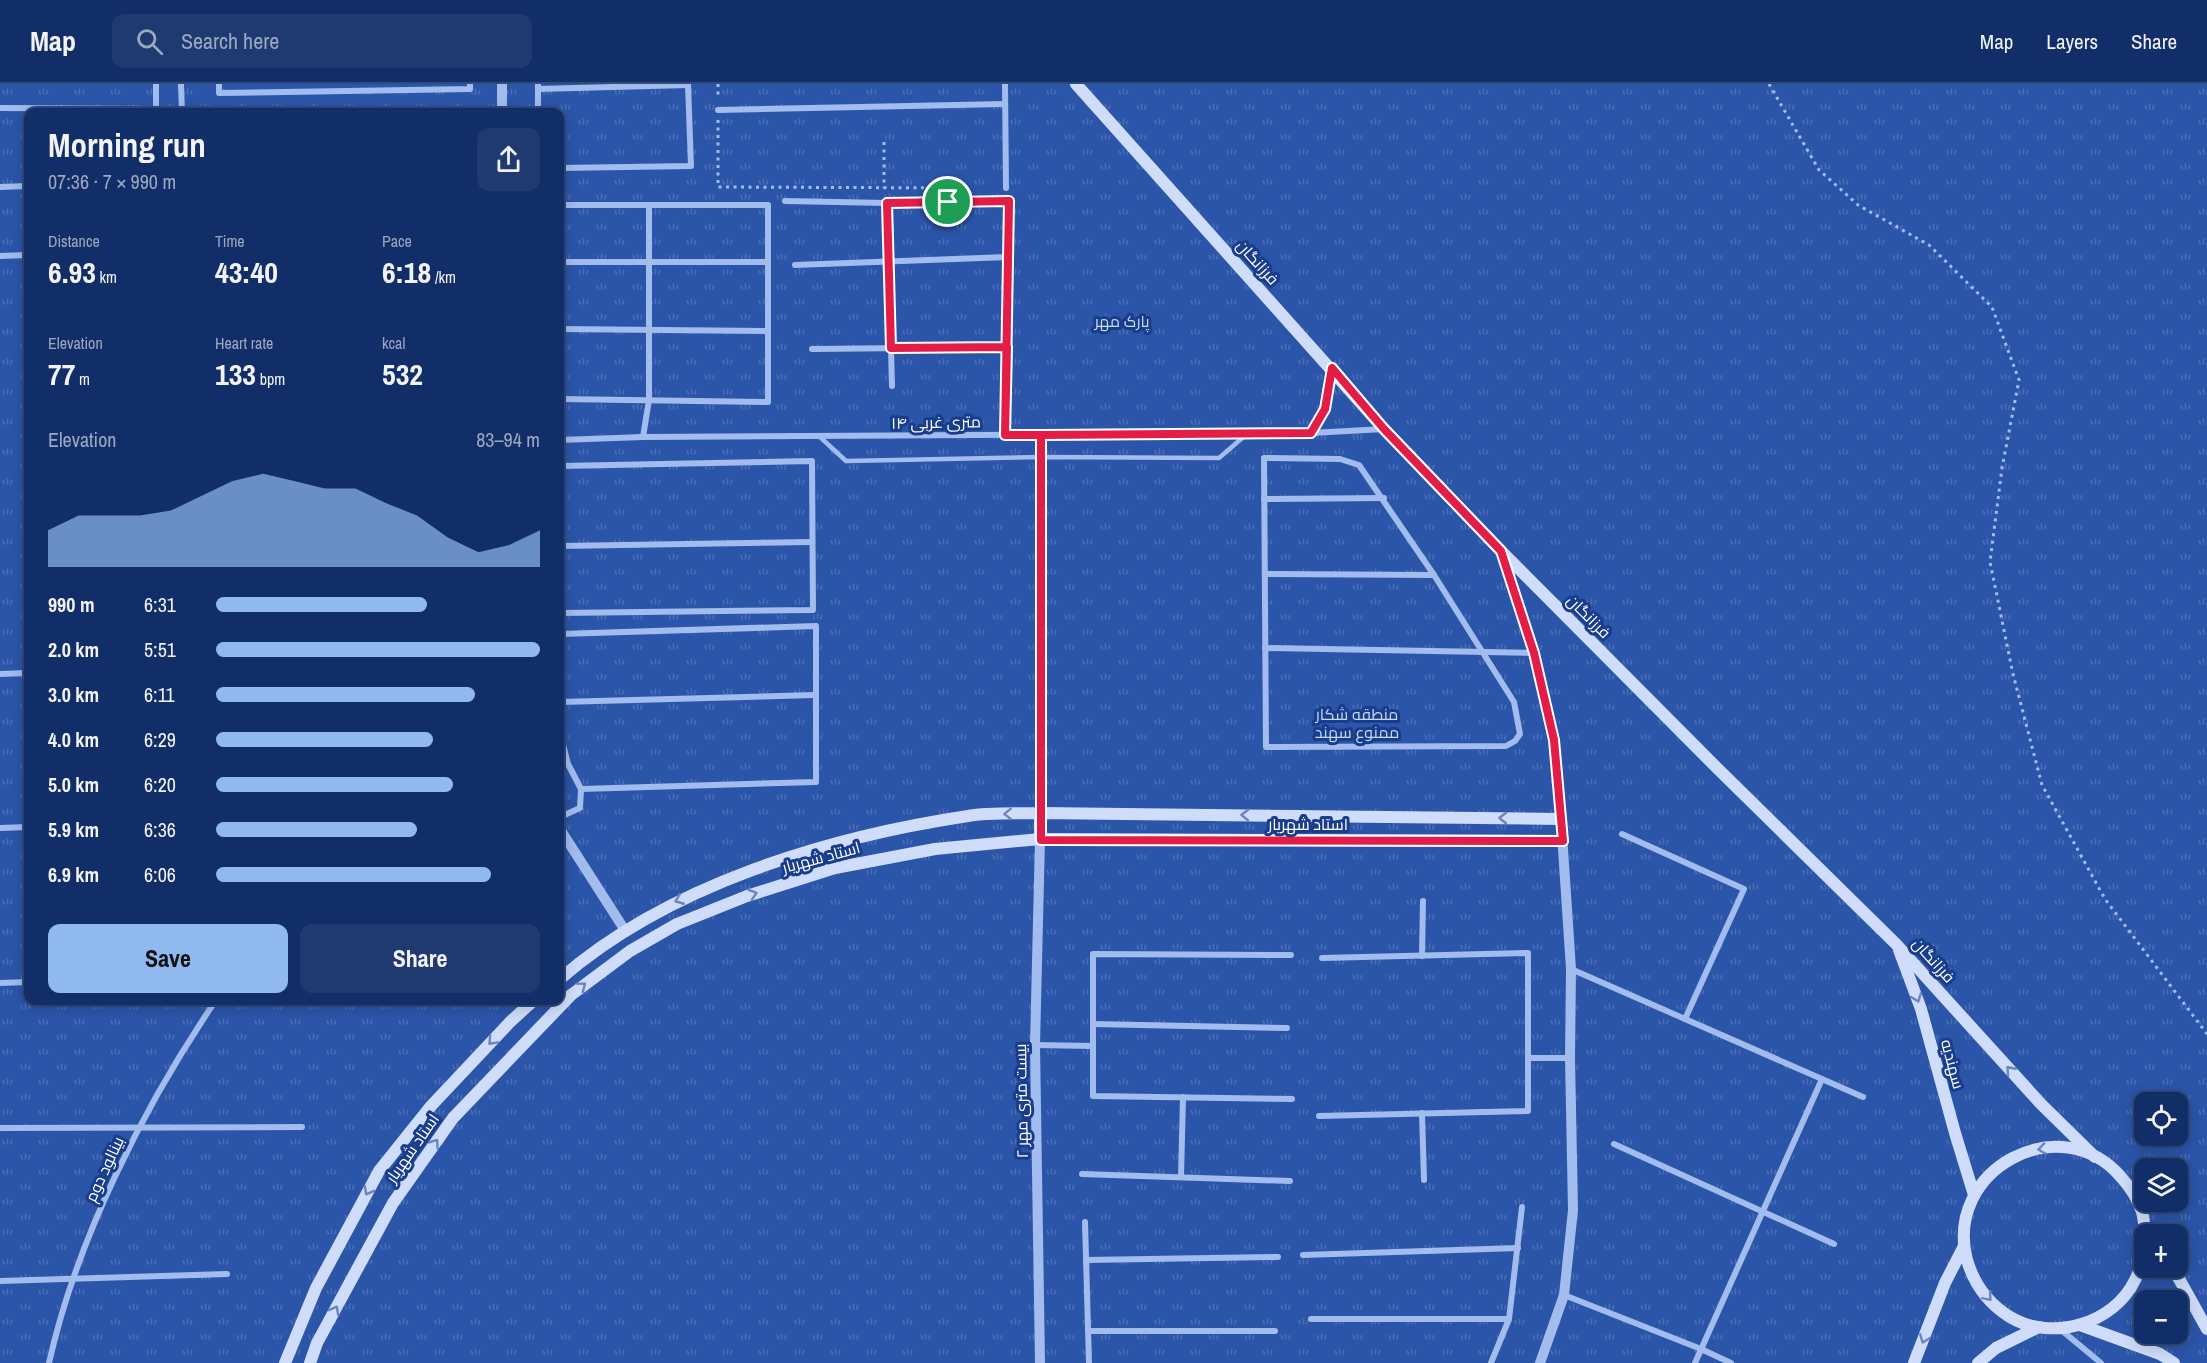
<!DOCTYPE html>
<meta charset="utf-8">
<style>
body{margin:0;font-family:"Archivo Narrow",Cairo,sans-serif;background:#1f3a71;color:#f1f3f6;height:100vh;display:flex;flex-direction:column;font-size:22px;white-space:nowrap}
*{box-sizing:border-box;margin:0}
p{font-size:20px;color:#9ca8c0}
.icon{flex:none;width:33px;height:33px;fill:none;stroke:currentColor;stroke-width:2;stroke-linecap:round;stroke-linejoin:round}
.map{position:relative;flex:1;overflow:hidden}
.panel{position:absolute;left:24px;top:24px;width:540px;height:897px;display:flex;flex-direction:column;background:#122e68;border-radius:12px;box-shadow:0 3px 15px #0003,0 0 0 2px #314a7c}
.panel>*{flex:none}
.controls{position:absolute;left:2134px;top:1008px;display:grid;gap:12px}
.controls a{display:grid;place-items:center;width:54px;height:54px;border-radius:12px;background:#122e68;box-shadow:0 3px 15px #0003,0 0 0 2px #314a7c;font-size:30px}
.pin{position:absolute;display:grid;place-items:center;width:51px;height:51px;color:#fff;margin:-26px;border:3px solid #fff;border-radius:50%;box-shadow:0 2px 6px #0007}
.round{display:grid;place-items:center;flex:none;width:63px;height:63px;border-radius:12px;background:#1f3a71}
.headline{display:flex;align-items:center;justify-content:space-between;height:102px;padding:0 24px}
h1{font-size:33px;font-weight:700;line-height:45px}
.metrics{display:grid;grid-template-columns:repeat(3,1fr);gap:9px;height:102px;padding:6px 24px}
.metrics div{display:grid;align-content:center}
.metrics b{font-size:30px;font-weight:700}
.metrics small{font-size:16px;font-weight:400}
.metrics p{font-size:16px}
.chart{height:168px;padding:12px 24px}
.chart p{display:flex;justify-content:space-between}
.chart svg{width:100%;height:108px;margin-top:6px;fill:#90b9f0;opacity:.7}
.primary-button{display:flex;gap:12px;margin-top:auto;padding:12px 24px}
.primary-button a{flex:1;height:69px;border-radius:12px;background:#90b9f0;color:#111;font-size:24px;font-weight:700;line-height:69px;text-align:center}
.primary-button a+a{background:#1f3a71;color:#f1f3f6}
ul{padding:0 24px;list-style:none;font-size:20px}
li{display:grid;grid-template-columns:96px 72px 1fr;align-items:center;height:45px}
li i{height:15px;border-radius:8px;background:#90b9f0}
header{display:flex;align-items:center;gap:36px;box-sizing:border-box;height:84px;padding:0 30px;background:#122e68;border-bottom:2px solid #314a7c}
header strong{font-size:28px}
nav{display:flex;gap:33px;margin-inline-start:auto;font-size:21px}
.search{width:420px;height:54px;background:#1f3a71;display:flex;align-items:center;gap:15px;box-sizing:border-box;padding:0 21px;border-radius:12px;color:#9ca8c0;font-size:22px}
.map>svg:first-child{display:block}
</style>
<header>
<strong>Map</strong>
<div class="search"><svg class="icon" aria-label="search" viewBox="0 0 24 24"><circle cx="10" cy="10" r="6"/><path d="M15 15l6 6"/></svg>Search here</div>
<nav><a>Map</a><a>Layers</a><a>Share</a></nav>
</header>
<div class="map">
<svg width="2207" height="1279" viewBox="0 0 2207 1279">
<defs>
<pattern id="grass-tufts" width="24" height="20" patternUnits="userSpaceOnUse" patternTransform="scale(1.5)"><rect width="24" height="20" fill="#2b55a9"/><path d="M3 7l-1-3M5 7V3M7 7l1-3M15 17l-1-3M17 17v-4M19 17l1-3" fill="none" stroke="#4b6eb6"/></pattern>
</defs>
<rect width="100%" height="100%" fill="#183d8b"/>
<path fill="url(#grass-tufts)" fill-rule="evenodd" d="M 0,0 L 2207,0 L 2207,1279 L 0,1279 ZM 28,28 L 560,28 L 560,916 L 28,916 ZM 2145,1018 L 2178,1018 L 2178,1052 L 2145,1052 ZM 2145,1084 L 2178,1084 L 2178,1118 L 2145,1118 ZM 2145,1150 L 2178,1150 L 2178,1184 L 2145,1184 ZM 2145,1216 L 2178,1216 L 2178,1250 L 2145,1250 Z"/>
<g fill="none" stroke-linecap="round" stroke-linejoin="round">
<g stroke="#a2bcee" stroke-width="3" stroke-dasharray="3 4.5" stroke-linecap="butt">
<polyline points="718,0 718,15"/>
<polyline points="1769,0 1819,86 1858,121 1929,161 1992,223 2019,296 2002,384 1990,478 2013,590 2042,701 2105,815 2207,950"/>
<polyline points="718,36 718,103 965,104"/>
<polyline points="884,58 884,104"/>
<polyline points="1040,715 1042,382"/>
</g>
<polyline stroke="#a2bcee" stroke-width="4.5" points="820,353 846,377 1042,373 1219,374 1248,349"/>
<g stroke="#a2bcee" stroke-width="6">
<polyline points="181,0 182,28"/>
<polyline points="219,0 219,9 470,5 470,0"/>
<polyline points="538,0 538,28"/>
<polyline points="1005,0 1006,104"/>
<polyline points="538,5 688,1"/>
<polyline points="0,24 156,25 156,0"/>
<polyline points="718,26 1005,20"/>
<polyline points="182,27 461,25 461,28"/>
<polyline points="560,84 691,82 688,0"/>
<polyline points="0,103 28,102"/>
<polyline points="785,117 887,119 1009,117 1005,351"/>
<polyline points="887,119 892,302"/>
<polyline points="560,121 768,121 768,318 560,315"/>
<polyline points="0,172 28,171"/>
<polyline points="560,178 768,178"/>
<polyline points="795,181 1008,173"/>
<polyline points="560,245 768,247"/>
<polyline points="812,265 1007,263"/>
<polyline points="1311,349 1325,325 1331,288"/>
<polyline points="643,353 649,316 649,122"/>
<polyline points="560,356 643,353 1311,349 1384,345"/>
<polygon points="1264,374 1340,375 1359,381 1434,491 1514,618 1520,650 1515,657 1506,662 1266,663"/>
<polyline points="560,382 812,377 813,526 560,529"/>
<polyline points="1264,415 1384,414"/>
<polyline points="560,462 812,458"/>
<polyline points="1265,490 1434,491"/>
<polyline points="560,550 816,542 816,698 581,705"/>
<polyline points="1265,564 1534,569"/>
<polyline points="0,590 28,589"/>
<polyline points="560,618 814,611"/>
<polyline points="560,649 568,680 581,705 580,724 560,733"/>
<polyline points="0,744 28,743"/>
<polyline points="1622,750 1744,805 1685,935"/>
<polyline points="1291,871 1093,870 1093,1012 1292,1015"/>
<polyline points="1422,872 1423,817"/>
<polyline points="1571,885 1863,1013"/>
<polyline points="0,899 28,898"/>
<polyline points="1093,940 1287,944"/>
<polyline points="1035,961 1093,962"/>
<polyline points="1528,974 1570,974"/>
<polyline points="1422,1029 1424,1096"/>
<polyline points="1319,1032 1528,1027 1528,869 1322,874"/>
<polyline points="0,1044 302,1043"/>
<polyline points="1614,1060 1834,1160"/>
<polyline points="1082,1090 1290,1097"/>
<polyline points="1181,1093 1183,1013"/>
<polyline points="1085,1138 1089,1279"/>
<polyline points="1303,1171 1518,1164"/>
<polyline points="1086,1176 1278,1173"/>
<polyline points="0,1197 227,1190"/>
<polyline points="1564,1211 1701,1265 1731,1279"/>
<polyline points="1311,1235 1509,1235"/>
<polyline points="2060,1245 2101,1279"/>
<polyline points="1088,1247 1275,1247"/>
<path d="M 49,1279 C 77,1154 144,1022 216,916"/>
<polyline points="1491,1279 1509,1235 1522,1123"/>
<polyline points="1695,1279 1822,995"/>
</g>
<g stroke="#a2bcee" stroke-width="10">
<polyline points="502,0 502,28"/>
<polyline points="1501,467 1534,569 1554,656 1561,735 1571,885 1570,974 1573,1126 1564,1211 1540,1279"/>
<polyline points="560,745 626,848"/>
<polyline points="1040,1279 1035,961 1040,755"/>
</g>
<g stroke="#cfddfa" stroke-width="12">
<polyline points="1076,0 1384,345 1501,467 1717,684 1896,860 2041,1020 2095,1073"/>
<polyline points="1040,729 1040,755"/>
<polyline points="1899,866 1921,925 1955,1049 1974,1111"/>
<path d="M 560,895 C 668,801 828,753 968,732 C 991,728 1017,730 1040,729 L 1561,735"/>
<path d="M 2145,1156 C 2144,1170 2142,1183 2135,1196 C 2114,1240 2052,1258 2010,1233 C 1989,1220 1974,1200 1967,1176 C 1943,1085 2061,1023 2121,1093 C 2130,1103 2138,1115 2142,1128 C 2144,1135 2144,1143 2146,1150"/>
<polyline points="2173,1184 2207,1245"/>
<polyline points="2080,1241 2160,1270 2174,1279"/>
<polyline points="285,1279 316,1204 379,1087 431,1022 510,938 534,916"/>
<polyline points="310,1279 317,1259 393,1119 453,1034 571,911 630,867 677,840 747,812 835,784 935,765 1040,755 1563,757"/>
<polyline points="1914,1279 1945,1199 1964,1162"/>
<polyline points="1978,1279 1996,1264 2039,1243"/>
</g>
</g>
<defs><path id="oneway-chevron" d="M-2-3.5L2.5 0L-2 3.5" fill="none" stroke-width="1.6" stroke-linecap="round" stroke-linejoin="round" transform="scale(1.5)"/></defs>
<g stroke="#6a85bd">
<use href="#oneway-chevron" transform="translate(1008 730) rotate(178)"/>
<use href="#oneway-chevron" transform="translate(1245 731) rotate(-179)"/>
<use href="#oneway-chevron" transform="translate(1503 734) rotate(-179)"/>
<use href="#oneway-chevron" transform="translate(753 810) rotate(-18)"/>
<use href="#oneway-chevron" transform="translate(679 816) rotate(158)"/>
<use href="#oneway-chevron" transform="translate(582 902) rotate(-37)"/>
<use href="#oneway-chevron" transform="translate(1917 914) rotate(69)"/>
<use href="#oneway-chevron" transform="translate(492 957) rotate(133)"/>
<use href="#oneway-chevron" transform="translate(2010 986) rotate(-132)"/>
<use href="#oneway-chevron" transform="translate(435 1059) rotate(-55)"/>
<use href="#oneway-chevron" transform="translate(2042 1065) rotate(172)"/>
<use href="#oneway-chevron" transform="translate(368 1107) rotate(118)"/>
<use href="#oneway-chevron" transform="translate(1988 1213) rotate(49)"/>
<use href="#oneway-chevron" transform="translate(335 1226) rotate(-62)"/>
<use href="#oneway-chevron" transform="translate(1924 1255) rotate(111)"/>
</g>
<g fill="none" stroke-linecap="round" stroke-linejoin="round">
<g stroke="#fff" stroke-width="12">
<path id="route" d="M 948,118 L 1009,117 C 1008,195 1007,273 1005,351 L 1041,351 L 1041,756 L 1563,757 L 1554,656 L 1534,569 L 1501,467 L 1384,345 L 1332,284 L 1325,325 L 1311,349 L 1041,351 L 1005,351 L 1007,263 L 891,264 L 887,119 L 948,118"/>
</g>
<use href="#route" stroke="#e11d48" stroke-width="8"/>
</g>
<g text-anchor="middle" stroke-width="6" stroke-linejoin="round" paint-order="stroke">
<g font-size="16" fill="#fff" stroke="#183d8b">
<text transform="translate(1258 178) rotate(48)" y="6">فرزانگان</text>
<text transform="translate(936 338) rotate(-1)" y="6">۱۴ متری غربی</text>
<text transform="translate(1589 532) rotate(45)" y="6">فرزانگان</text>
<text x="1308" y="746">استاد شهریار</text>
<text transform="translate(821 773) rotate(-15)" y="6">استاد شهریار</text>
<text transform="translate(1934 876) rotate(48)" y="6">فرزانگان</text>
<text transform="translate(1953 980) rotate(75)" y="6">سهندیه</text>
<text transform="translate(1021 1017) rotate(-91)" y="6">بیست متری مهر ۲</text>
<text transform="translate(412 1064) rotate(-55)" y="6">استاد شهریار</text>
<text transform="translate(104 1085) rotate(-65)" y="6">بینالود دوم</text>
</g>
<g font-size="16" fill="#c8d9fa" stroke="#183d8b">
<text x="1122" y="243">پارک مهر</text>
<text x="1357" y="636">منطقه شکار<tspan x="1357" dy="18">ممنوع سهند</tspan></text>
</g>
</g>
</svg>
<div class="controls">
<a><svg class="icon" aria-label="locate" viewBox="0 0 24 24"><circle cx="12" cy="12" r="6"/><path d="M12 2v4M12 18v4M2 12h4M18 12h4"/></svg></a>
<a><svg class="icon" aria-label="layers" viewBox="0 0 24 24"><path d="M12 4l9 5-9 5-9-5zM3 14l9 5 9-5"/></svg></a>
<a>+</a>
<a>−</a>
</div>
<div class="pin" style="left:948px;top:118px;background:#1e9e55"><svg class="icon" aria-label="arrive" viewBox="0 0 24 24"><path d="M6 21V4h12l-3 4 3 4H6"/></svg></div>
<section class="panel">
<div class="headline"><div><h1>Morning run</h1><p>07:36 · 7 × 990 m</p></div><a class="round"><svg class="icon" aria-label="share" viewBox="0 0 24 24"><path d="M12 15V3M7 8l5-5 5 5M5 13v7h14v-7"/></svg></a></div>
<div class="metrics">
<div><p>Distance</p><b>6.93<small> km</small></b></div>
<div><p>Time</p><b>43:40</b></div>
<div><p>Pace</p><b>6:18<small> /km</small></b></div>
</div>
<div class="metrics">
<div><p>Elevation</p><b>77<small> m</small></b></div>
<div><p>Heart rate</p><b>133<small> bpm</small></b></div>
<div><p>kcal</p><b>532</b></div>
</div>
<div class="chart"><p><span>Elevation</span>83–94 m</p>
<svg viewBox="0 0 160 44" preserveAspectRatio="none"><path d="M0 44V29L10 23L20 23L30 23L40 21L50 15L60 9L70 6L80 9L90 12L100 12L110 18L120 23L130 32L140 38L150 35L160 29V44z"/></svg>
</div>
<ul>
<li><b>990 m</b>6:31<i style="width:65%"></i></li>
<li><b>2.0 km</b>5:51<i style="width:100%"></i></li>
<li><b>3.0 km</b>6:11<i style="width:80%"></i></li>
<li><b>4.0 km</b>6:29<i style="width:67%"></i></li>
<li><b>5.0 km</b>6:20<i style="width:73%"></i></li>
<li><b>5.9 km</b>6:36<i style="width:62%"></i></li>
<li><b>6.9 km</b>6:06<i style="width:85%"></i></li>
</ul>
<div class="primary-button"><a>Save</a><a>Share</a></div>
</section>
</div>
